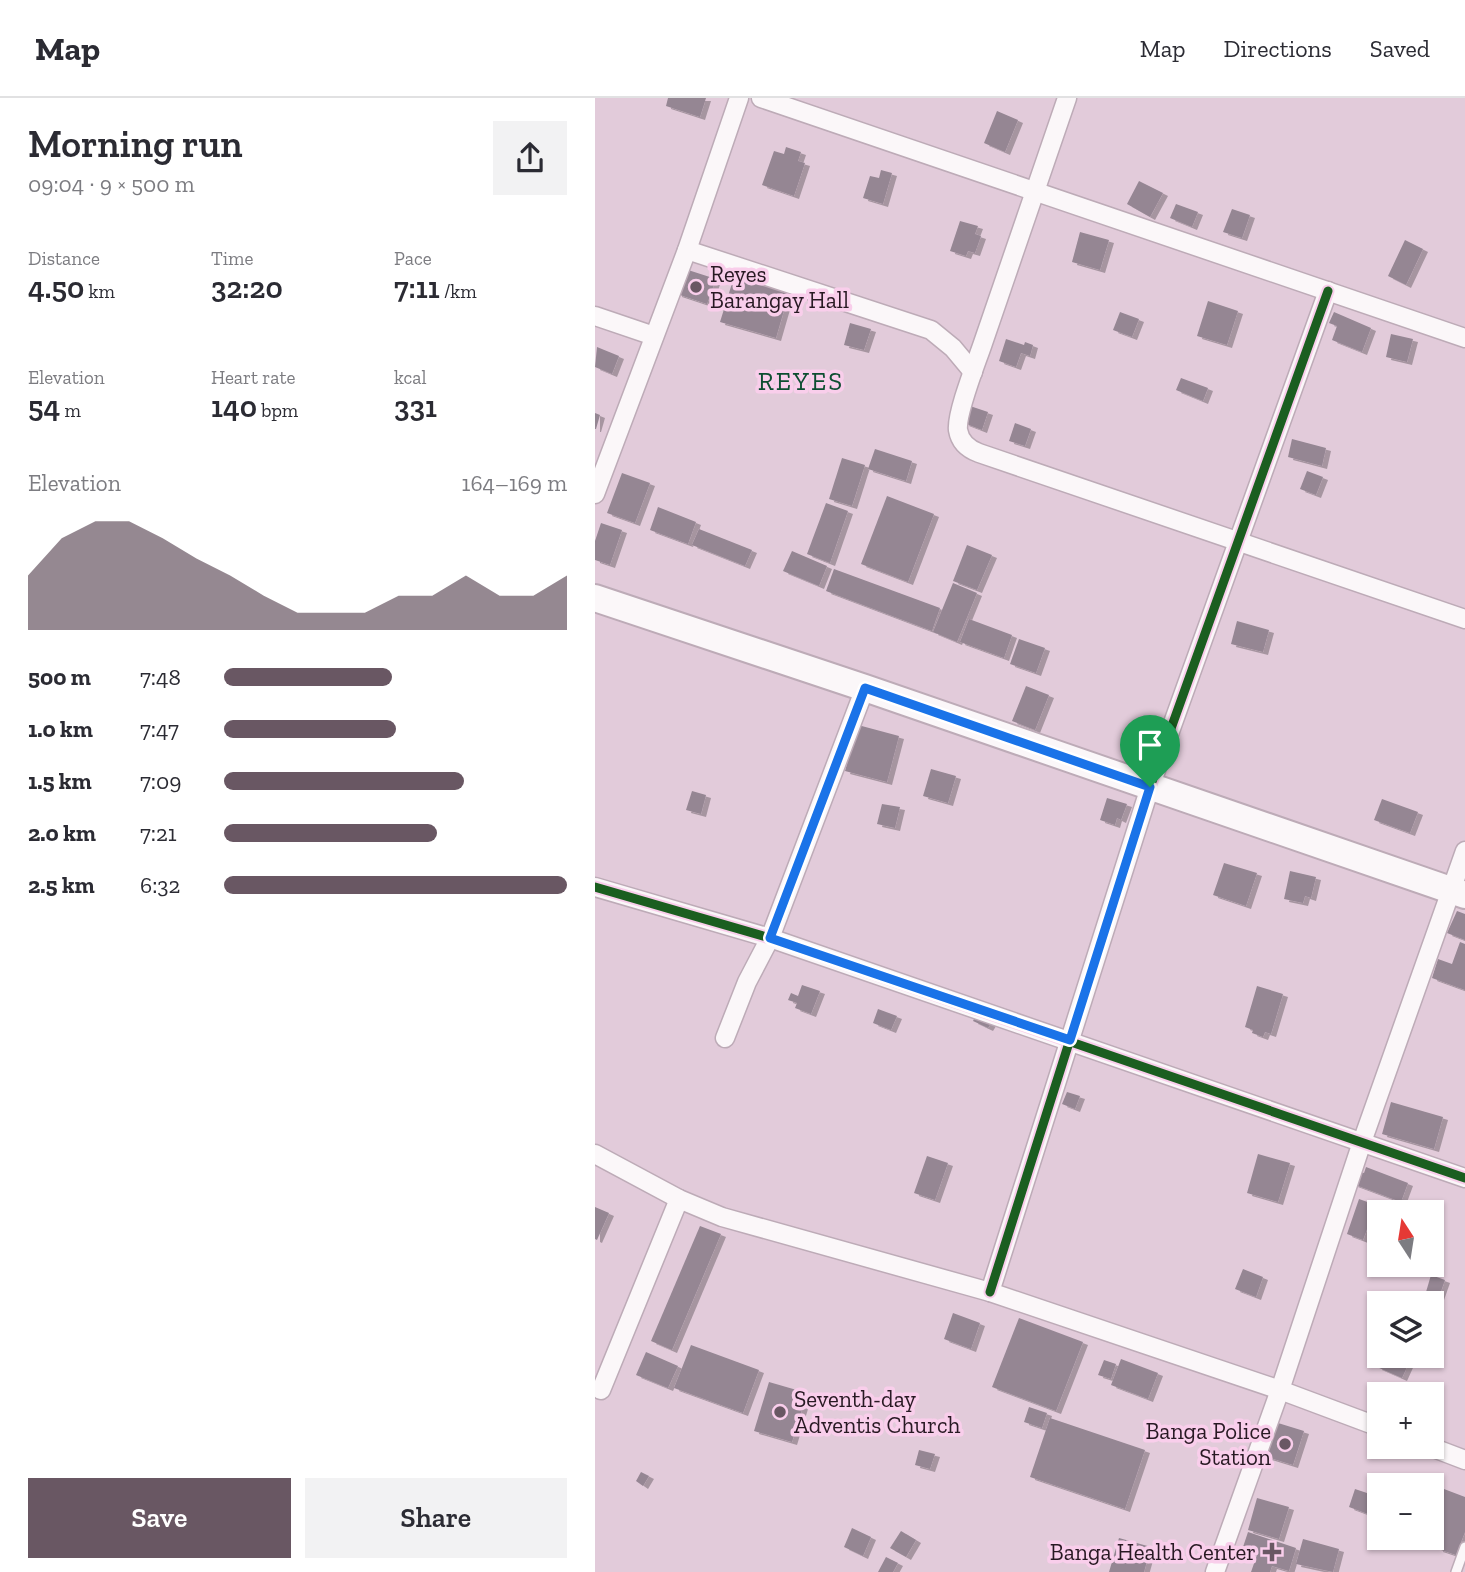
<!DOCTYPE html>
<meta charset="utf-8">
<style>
body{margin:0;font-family:"Zilla Slab",serif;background:#f2f2f3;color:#2b2b33;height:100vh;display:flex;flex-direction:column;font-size:26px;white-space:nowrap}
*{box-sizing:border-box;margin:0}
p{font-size:23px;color:#7c7c81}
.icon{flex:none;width:38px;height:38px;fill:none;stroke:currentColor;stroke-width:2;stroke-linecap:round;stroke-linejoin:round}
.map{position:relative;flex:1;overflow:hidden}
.side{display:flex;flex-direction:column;background:#fff;width:595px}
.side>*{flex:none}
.needle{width:46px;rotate:348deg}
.controls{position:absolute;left:772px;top:1102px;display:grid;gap:14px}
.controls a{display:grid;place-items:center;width:77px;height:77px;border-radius:0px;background:#fff;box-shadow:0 2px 5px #0004;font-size:35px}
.pin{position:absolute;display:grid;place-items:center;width:60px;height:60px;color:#fff;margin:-72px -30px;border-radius:50% 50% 50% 0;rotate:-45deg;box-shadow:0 0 7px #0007}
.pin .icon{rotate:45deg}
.round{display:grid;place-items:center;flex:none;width:74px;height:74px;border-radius:0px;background:#f2f2f3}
.summary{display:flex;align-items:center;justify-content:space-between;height:119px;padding:0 28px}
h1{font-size:38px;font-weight:600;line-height:52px}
.figures{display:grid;grid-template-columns:repeat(3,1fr);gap:10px;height:119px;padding:7px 28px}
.figures div{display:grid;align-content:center}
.figures b{font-size:30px;font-weight:600}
.figures small{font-size:19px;font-weight:400}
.figures p{font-size:19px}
.chart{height:196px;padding:14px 28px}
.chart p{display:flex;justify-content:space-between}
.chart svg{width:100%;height:126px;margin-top:7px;fill:#695763;opacity:.7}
.button{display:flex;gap:14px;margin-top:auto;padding:14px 28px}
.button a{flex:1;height:80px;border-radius:0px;background:#695763;color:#fff;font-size:28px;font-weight:600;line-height:80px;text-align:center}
.button a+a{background:#f2f2f3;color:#2b2b33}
ul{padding:0 28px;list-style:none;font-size:23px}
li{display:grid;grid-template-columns:112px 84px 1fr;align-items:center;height:52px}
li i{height:18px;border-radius:9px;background:#695763}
header{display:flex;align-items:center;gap:42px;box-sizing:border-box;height:98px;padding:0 35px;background:#fff;border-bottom:2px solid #e1e1e2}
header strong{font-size:33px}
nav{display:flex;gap:38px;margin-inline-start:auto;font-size:24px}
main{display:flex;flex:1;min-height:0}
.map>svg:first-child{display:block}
</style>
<header>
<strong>Map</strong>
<nav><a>Map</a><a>Directions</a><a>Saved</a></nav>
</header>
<main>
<section class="side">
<div class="summary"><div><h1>Morning run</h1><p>09:04 · 9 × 500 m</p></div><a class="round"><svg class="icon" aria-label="share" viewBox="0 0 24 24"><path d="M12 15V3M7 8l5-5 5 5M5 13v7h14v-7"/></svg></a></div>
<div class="figures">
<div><p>Distance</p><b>4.50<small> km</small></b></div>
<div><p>Time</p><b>32:20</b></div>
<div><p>Pace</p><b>7:11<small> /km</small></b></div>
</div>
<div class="figures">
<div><p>Elevation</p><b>54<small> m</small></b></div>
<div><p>Heart rate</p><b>140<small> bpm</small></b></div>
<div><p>kcal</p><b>331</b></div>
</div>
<div class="chart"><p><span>Elevation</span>164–169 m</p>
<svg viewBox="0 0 160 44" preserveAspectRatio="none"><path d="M0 44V25L10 12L20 6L30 6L40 12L50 19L60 25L70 32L80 38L90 38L100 38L110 32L120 32L130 25L140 32L150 32L160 25V44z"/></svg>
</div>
<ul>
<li><b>500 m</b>7:48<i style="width:49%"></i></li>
<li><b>1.0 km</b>7:47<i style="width:50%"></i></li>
<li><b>1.5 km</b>7:09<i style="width:70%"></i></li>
<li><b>2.0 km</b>7:21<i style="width:62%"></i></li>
<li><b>2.5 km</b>6:32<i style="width:100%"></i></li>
</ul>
<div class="button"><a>Save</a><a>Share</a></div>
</section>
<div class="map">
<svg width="870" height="1474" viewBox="0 0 870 1474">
<defs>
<filter id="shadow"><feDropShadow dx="5" dy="3" stdDeviation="0" flood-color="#0004"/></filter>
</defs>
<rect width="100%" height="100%" fill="#e2cbda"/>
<g fill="#958693" filter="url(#shadow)">
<polygon points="73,0 111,0 105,19 71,8"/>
<polygon points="402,13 423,22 410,54 389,45"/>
<polygon points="191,49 206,54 203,63 210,65 199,98 167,87 179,53 189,56"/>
<polygon points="286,72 297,75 288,106 268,100 275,78 284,80"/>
<polygon points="544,83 568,95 555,119 532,106"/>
<polygon points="581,106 603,114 597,129 575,120"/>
<polygon points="637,111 655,117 647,140 628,134"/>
<polygon points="365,123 383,128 380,136 386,138 380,155 373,153 371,158 355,153"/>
<polygon points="485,134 514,142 505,172 477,164"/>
<polygon points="810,142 828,151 811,187 793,178"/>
<polygon points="90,171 121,181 112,206 82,196"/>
<polygon points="139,179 194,195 181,240 125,224"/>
<polygon points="613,203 643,213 632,247 602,238"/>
<polygon points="525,214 544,221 537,239 518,232"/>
<polygon points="739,214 776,230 767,254 737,242 742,228 734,225"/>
<polygon points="255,225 276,231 269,252 249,247"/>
<polygon points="796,236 818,241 812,264 791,259"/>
<polygon points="411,241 429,247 430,244 438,247 435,258 426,255 421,269 404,263"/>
<polygon points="2,249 24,258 17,276 0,269"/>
<polygon points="586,280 613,290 608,303 581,292"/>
<polygon points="375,308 393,314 387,332 369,325"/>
<polygon points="0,315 5,317 1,331 0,331"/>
<polygon points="420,325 436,331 430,348 414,343"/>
<polygon points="697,341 731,350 727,368 693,359"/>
<polygon points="280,351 317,363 311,383 273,371"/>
<polygon points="247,360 270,367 257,408 234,401"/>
<polygon points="712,373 728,379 721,397 705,391"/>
<polygon points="27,375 55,385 40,425 12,415"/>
<polygon points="292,398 339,416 313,484 266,466"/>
<polygon points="231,405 253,413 235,465 212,456"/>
<polygon points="63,409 101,424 93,446 55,432"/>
<polygon points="6,425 27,432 15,467 0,462 0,443"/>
<polygon points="104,431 157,452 150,468 97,447"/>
<polygon points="372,447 397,457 382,492 358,483"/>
<polygon points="197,453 232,468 224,488 188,473"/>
<polygon points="239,471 345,510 337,533 231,493"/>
<polygon points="358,485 382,495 362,544 338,534"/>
<polygon points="374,521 417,537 409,560 365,544"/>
<polygon points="642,523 674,532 668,554 636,546"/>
<polygon points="424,541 450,550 441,575 415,566"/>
<polygon points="431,588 454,597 440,632 417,623"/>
<polygon points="263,627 304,638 292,684 250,673"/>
<polygon points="336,671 361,678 353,705 328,698"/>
<polygon points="97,693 111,697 106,716 91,712"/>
<polygon points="512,700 532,706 526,722 522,720 520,727 505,722"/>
<polygon points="787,701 823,714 815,735 779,722"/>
<polygon points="287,706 305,709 300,730 282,726"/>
<polygon points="629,765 662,775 651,808 618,797"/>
<polygon points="695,773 721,779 716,800 710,798 708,805 689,801"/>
<polygon points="862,813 870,816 870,842 852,835"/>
<polygon points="865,844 870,846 870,892 837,880 843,861 857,866"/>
<polygon points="207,887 225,893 216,916 200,910 202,905 193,902 196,895 203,898"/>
<polygon points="662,888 688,896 676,936 670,934 668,939 657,935 658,932 650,929"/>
<polygon points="283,911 302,918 296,932 278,925"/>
<polygon points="382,915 398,922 393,930 378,923"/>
<polygon points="472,994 485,998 480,1011 467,1006"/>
<polygon points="796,1004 848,1019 839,1051 787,1036"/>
<polygon points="663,1056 695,1065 683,1104 652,1095"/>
<polygon points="332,1058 353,1065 340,1102 319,1095"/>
<polygon points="771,1069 813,1085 806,1104 758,1086 763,1073 769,1075"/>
<polygon points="764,1101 781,1107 768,1142 752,1136"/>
<polygon points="0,1109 14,1115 2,1142 0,1141"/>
<polygon points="105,1128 126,1136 77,1252 56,1243"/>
<polygon points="648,1171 668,1179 661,1199 640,1191"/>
<polygon points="836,1177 850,1182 844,1199 831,1194"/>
<polygon points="358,1215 385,1225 376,1251 349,1241"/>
<polygon points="424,1220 488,1244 461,1313 397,1289"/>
<polygon points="96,1247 164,1272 148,1315 79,1290"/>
<polygon points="51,1254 83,1268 73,1290 41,1277"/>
<polygon points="786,1258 817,1258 807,1280 782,1269"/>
<polygon points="526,1261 563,1275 553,1301 516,1287"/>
<polygon points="509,1262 521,1266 516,1281 503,1277"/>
<polygon points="174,1284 212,1295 197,1344 159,1333"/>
<polygon points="434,1309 452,1315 447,1330 429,1324"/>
<polygon points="455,1320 550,1352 530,1411 435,1379"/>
<polygon points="683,1325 709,1333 698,1367 672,1359"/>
<polygon points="324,1352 340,1356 335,1371 320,1367"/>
<polygon points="46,1374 54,1378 48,1388 41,1383"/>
<polygon points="784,1381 802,1387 784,1388 784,1420 754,1409 760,1391 778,1397"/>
<polygon points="849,1391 870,1399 870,1434 861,1457 843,1451 849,1435 836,1430"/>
<polygon points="662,1400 694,1409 684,1441 653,1432"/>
<polygon points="257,1430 276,1439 268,1458 249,1449"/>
<polygon points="306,1433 321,1442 311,1459 295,1450"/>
<polygon points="653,1434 701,1450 694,1473 677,1468 675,1474 656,1474 662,1457 647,1452"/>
<polygon points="524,1440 556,1449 549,1474 514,1474"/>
<polygon points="708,1441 744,1451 738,1474 701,1466"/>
<polygon points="291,1459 303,1465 298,1474 283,1474"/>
</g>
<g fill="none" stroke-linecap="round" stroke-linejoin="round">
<g stroke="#bdabb7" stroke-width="12">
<polyline id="lane" points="861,1474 870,1449"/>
</g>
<g stroke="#bdabb7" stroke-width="21">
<g id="street">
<polyline points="166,0 870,240"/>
<path d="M 472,0 C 444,81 416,163 388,245 C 382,263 361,315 363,332 C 365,344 373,351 384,355 L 870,521"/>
<polyline points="92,152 336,232 358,250 378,274"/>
<polyline points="0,218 59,238"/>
<polyline points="0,396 92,152 144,0"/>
<polyline points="0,789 175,840 870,1080"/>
<polyline points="130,940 152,884 175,840 270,590"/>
<polyline points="0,1056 84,1101 127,1119 395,1194 685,1292 784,1329"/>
<polyline points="395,1194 555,689 733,193"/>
<polyline points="6,1292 84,1101"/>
<polyline points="836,1349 870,1362"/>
<polyline points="620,1474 685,1292 767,1044 870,753"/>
</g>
</g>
<g stroke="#bdabb7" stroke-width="30">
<polyline id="secondary" points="0,500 270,590 870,797"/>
</g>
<use href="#lane" stroke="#fbf7f9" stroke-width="9"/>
<use href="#street" stroke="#fbf7f9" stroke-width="18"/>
<use href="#secondary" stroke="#fbf7f9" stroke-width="26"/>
<g stroke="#f9ceeb" stroke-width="13">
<g id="cycleway">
<polyline points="0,789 175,840 870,1080"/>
<polyline points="395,1194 555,689 733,193"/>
</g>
</g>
<use href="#cycleway" stroke="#1b5e20" stroke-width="9"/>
</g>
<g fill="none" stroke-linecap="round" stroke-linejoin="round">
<g stroke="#fff" stroke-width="14">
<polygon id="route" points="270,590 555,689 475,942 175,840"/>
</g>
<use href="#route" stroke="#1a73e8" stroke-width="9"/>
</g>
<g fill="#695763" stroke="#f9ceeb" stroke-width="2.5">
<circle cx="101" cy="189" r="7"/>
<circle cx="185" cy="1314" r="7"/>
<circle cx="690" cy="1346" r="7"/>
<path d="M673.5 1443.5h7v7h7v7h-7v7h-7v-7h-7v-7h7z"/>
</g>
<g text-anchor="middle" stroke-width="7" stroke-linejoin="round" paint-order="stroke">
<g font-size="23" fill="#281923" stroke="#f9ceeb" text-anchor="start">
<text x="115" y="184">Reyes<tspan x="115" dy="26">Barangay Hall</tspan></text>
<text x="199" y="1309">Seventh-day<tspan x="199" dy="26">Adventis Church</tspan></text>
<text x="676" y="1341" text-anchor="end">Banga Police<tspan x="676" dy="26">Station</tspan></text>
<text x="661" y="1462" text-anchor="end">Banga Health Center</text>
</g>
<g font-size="26" letter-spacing="2" fill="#0d4e31" stroke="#f9ceeb">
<text x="206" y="292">REYES</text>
</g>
</g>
</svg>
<div class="controls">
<a><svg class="needle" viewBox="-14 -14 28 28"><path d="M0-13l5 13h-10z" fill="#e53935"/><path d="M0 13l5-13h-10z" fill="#7c7c81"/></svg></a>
<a><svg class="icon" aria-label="layers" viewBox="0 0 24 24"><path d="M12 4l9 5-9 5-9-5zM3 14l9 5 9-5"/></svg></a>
<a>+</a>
<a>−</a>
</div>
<div class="pin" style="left:555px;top:689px;background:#1e9e55"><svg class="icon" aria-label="arrive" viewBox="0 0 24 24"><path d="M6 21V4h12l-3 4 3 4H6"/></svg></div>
</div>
</main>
